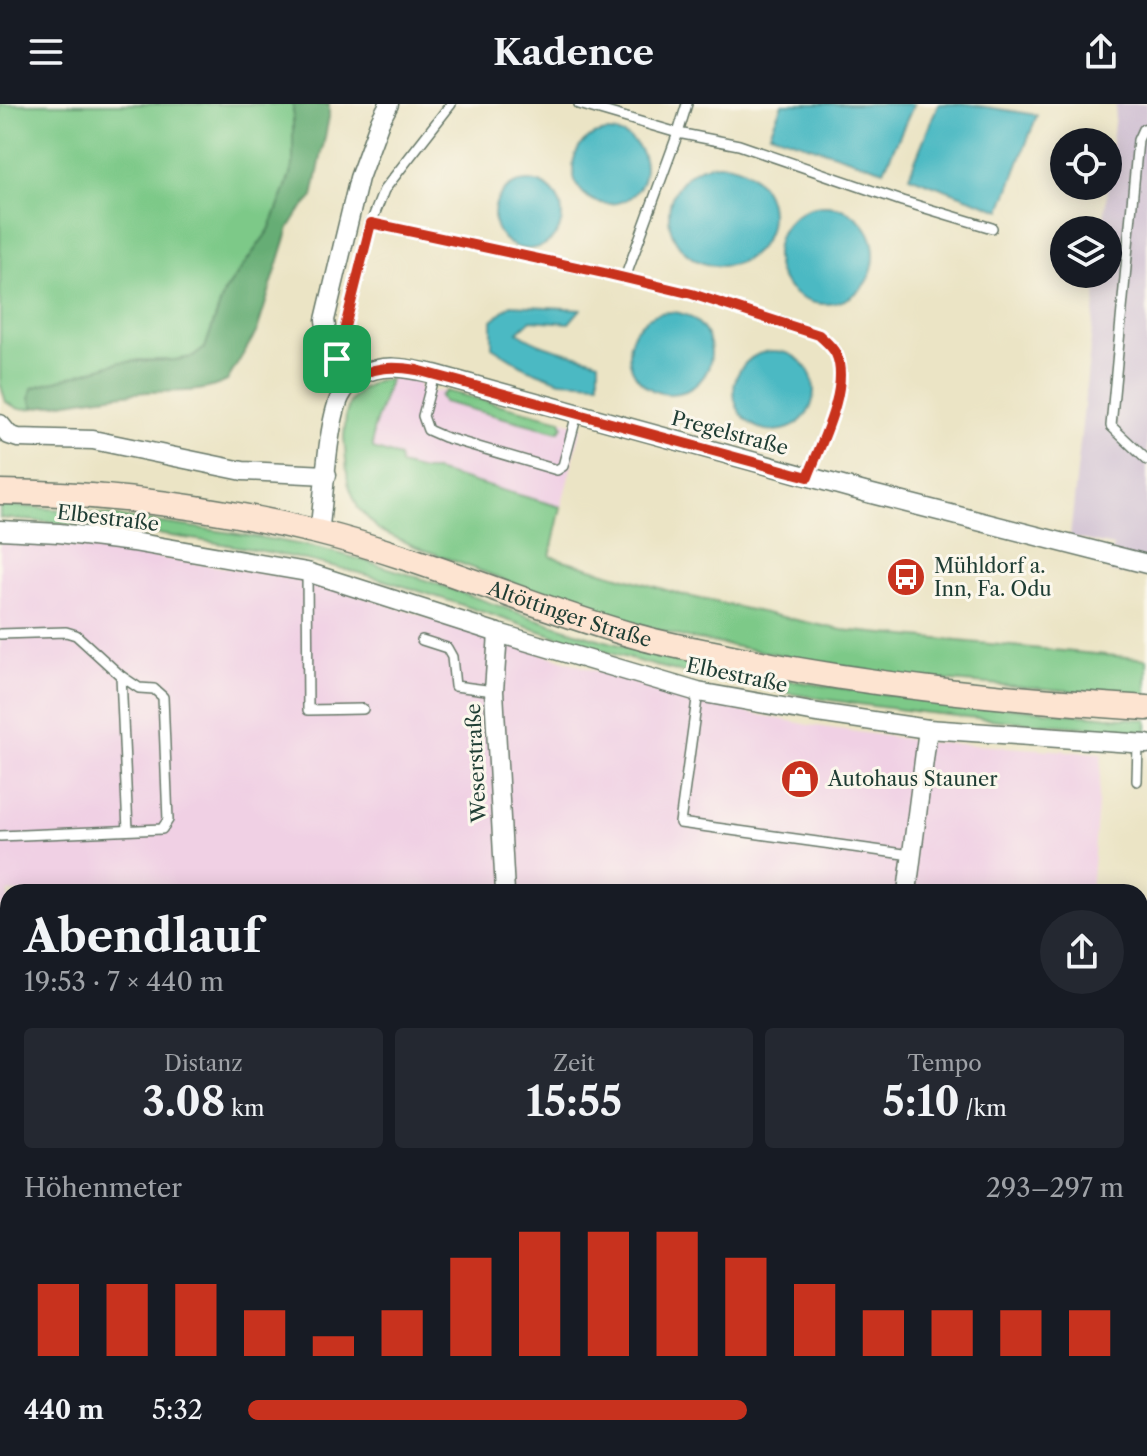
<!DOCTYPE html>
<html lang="de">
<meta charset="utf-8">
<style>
body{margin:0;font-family:"Libre Caslon Text",serif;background:#242831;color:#f1f3f6;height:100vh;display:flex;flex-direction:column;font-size:30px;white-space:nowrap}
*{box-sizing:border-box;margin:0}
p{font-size:26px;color:#9ea1a6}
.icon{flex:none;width:44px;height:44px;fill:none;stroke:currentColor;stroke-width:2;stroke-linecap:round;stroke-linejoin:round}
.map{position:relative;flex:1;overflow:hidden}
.drawer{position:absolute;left:0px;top:780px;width:1148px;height:572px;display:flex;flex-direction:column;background:#171b24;border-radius:24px 24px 0 0;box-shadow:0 4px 20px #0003}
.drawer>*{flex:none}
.controls{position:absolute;left:1050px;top:24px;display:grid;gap:16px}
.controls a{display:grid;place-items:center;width:72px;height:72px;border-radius:50%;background:#171b24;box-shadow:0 4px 20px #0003;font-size:40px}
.pin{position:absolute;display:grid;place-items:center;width:68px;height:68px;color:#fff;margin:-34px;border-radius:16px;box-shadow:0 4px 12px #0006}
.round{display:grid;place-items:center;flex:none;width:84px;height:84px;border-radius:42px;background:#242831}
.head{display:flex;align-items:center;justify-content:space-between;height:136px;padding:0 24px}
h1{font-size:44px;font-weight:700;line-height:60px}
.metrics{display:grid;grid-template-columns:repeat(3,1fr);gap:12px;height:136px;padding:8px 24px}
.metrics div{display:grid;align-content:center;border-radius:8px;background:#242831;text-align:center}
.metrics b{font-size:40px;font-weight:700}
.metrics small{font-size:22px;font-weight:400}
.metrics p{font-size:22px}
.chart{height:224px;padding:16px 24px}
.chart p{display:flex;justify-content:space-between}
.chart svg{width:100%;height:144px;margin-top:8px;stroke:#c8321e;stroke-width:6}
ul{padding:0 24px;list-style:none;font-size:26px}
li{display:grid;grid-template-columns:128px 96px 1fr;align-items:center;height:60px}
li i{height:20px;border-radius:10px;background:#c8321e}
header{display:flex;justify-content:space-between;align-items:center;height:104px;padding:0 24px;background:#171b24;font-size:36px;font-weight:700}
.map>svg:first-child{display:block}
</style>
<header><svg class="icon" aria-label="menu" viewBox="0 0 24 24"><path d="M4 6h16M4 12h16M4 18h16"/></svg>Kadence<svg class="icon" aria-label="share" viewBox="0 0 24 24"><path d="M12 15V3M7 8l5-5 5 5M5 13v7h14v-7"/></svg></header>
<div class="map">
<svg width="1147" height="1352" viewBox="0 0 1147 1352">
<rect width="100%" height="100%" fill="#fbf7ec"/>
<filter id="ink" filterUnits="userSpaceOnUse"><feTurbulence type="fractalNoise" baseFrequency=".0125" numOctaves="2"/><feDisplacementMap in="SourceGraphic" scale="16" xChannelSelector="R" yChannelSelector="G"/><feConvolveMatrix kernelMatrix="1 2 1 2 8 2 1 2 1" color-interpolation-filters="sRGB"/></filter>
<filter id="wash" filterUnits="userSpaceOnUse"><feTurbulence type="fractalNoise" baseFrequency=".006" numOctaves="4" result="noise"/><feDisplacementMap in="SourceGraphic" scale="32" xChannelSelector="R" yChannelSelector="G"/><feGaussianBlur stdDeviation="1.8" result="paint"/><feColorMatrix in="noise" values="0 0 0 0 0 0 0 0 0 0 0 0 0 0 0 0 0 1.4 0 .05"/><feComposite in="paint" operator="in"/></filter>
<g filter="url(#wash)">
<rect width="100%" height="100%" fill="#ebe4c5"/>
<g fill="#f0d0e4">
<polygon points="399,273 419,276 419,285 429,288 446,287 582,322 561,403 435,367 423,367 399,361 399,353 373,345 373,327 390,275"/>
<polygon points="0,436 94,444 295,474 367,494 653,585 713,601 809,621 927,638 1102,649 1091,788 8,788 8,1033 0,1033"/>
<polygon points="1140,1061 1147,1061 1147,1176 1140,1174"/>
</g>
<polygon fill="#cebed1" points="1116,0 1147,0 1147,473 1109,468 1113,442 1070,433 1098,170 1108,170 1108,126 1103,126"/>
<g fill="#7dc988" stroke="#4e835e" stroke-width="2">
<polygon points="0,0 293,0 293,61 285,86 269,126 224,189 205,244 193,253 175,256 138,256 33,284 30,294 34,304 19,305 6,298 0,279"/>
<polygon points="390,275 373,327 373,345 399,353 400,361 423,367 435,367 561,403 550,452 683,491 842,526 1147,555 1147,593 903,573 683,533 569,500 414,442 379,426 358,404 348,379 344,333 346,311 350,298 361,285 376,277"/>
<polygon points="446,287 561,316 563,323 558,328 443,298 440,292"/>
<path d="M 0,402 C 55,403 108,411 162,419 C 213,426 266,433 317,444 C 427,470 530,519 639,546 C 806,587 976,601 1147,616 L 1147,628 C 990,617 834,603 681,568 C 572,543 470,500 363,470 C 245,438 122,424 0,414 Z"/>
<polygon points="1140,1318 1147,1319 1147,1352 1118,1352 1103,1348 1104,1344 1140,1344"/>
<polygon points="364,1344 430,1344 450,1352 365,1352"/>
<polygon points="612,1344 741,1344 710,1352 605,1352"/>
</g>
<path fill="#66ad74" stroke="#427554" stroke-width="2" d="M 293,0 L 329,0 L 329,13 L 313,93 L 299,108 L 289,124 L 257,227 L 227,277 C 198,291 178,286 147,288 C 109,291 72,297 34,304 L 30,294 L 32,284 L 120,258 L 175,256 L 193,253 L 205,244 L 224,189 L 269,126 L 285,86 L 293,61 Z"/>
<g fill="#4bb9c3" stroke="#357b7c" stroke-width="2">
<polygon points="782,0 914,0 884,66 770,29"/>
<polygon points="938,0 968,0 1037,11 1001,106 909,72"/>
<circle cx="609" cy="64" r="36"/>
<circle cx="720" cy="111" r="51"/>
<circle cx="528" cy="111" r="34"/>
<circle cx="825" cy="151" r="49"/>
<path d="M 511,201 L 581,205 L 569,219 L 531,216 L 518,228 C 542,245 571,248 599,257 L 599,279 L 560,277 L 526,264 L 492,243 L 492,216 Z"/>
<circle cx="670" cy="249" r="41"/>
<circle cx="774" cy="287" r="40"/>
</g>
</g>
<g filter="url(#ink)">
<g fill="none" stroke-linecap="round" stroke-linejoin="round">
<g stroke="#667767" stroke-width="12">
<g id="lane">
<polyline points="579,0 678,29 625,174"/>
<polyline points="687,0 678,29 739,41 902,97 992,124"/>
<polyline points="1147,24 1143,25 1138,36 1111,322 1147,356"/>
<polyline points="371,119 384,86 451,0"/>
<path d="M 338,252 L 371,119 L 604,169 L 692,190 L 819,231 C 827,239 836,245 838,256 C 846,294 821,338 808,373"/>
<polyline points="434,270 423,312 428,326 444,333 557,366 563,362 577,310"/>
<polyline points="307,468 308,606 363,605"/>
<polyline points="0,530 66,528 76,531 121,572 128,726"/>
<polyline points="422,536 447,544 452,553 455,582 494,587"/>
<polyline points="698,588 680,719 911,751"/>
<polyline points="1137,677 1138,640"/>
<polyline points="0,732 162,725 168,716 163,593 154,585 139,584 121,572"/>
<polyline points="0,1217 8,1218"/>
<polyline points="1140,1239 1147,1241"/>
</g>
</g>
<g stroke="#667767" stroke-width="21">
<g id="street">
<polyline points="351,278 329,243 325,216 359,74 380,17 389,0"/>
<polyline points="0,320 9,331 18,334 93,336 243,367 327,371"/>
<polyline points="0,426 59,429 133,438 307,468 498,529 698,588 811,608 928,625 1147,640"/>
<path d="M 319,429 C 324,395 327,321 340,293 C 344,285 352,275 361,271 C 384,258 410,265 434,270 L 868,389 L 1147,460"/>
<polyline points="498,529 494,587 505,788"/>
<polyline points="907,788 928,625"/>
<polyline points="0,1049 8,1050"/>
<polyline points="1140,1192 1147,1194"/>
<polyline points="352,1344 352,1352"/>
<polyline points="1083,1352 1086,1344"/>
</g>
</g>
<g stroke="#667767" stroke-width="27">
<g id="secondary">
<path id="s1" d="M 0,388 C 106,389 214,403 317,428 C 427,455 530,503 639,533 C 666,541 694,545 722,551 C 861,581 1005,595 1147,604"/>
</g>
</g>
<use href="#lane" stroke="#fff" stroke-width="9"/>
<use href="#street" stroke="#fff" stroke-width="18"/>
<use href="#secondary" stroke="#fde4d1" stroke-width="24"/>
</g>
</g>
<g fill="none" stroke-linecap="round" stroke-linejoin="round" filter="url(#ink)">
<g stroke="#fff" stroke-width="16">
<path id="route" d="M 371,119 L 604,169 L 692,190 L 819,231 C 825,237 832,242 836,250 C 851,283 820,341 808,373 L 417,266 C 392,262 371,262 351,278 L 337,255 Z"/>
</g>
<use href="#route" stroke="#c8321e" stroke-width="10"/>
</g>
<defs>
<g id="bus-disc" transform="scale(2)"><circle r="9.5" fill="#c8321e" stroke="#fbf7ec"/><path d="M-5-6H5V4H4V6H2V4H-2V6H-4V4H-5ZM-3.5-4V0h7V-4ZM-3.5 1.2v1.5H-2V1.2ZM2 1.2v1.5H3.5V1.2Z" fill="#fff"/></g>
<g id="shop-disc" transform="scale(2)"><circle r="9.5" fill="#c8321e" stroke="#fbf7ec"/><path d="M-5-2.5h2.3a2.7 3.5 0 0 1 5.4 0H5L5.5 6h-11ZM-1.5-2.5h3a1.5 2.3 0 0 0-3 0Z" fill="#fff"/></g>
</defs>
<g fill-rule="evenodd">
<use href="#bus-disc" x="906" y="473"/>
<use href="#shop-disc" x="800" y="675"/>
</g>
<g text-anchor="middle" stroke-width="6" stroke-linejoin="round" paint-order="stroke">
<g font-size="20" fill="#1f3d34" stroke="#fbf7ec">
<text transform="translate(730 329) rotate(15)" y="7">Pregelstraße</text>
<text transform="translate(108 414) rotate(7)" y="7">Elbestraße</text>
<text dy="7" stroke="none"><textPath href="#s1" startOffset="586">Altöttinger Straße</textPath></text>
<text transform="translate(737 571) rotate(12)" y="7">Elbestraße</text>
<text transform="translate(476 659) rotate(-93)" y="7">Weserstraße</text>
</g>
<g font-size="20" fill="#1f3d34" stroke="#fbf7ec" text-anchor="start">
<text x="934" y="469">Mühldorf a.<tspan x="934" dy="23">Inn, Fa. Odu</tspan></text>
<text x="828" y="682">Autohaus Stauner</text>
</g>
</g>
</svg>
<div class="controls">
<a><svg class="icon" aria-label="locate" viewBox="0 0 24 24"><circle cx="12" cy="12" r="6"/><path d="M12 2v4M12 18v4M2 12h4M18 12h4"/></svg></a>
<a><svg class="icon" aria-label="layers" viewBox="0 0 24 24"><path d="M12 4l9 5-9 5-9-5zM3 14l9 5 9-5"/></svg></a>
</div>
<div class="pin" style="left:337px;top:255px;background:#1e9e55"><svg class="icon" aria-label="arrive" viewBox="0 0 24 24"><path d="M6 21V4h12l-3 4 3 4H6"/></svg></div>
<section class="drawer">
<div class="head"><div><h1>Abendlauf</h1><p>19:53 · 7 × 440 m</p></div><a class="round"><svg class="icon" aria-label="share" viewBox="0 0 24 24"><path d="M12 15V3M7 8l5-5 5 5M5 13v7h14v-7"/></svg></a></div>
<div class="metrics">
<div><p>Distanz</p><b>3.08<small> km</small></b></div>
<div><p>Zeit</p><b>15:55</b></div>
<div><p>Tempo</p><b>5:10<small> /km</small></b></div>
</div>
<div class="chart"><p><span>Höhenmeter</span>293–297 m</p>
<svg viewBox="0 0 160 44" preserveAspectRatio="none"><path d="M5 44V22M15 44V22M25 44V22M35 44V30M45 44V38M55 44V30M65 44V14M75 44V6M85 44V6M95 44V6M105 44V14M115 44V22M125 44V30M135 44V30M145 44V30M155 44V30"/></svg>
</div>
<ul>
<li><b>440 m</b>5:32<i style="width:57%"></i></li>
</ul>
</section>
</div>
